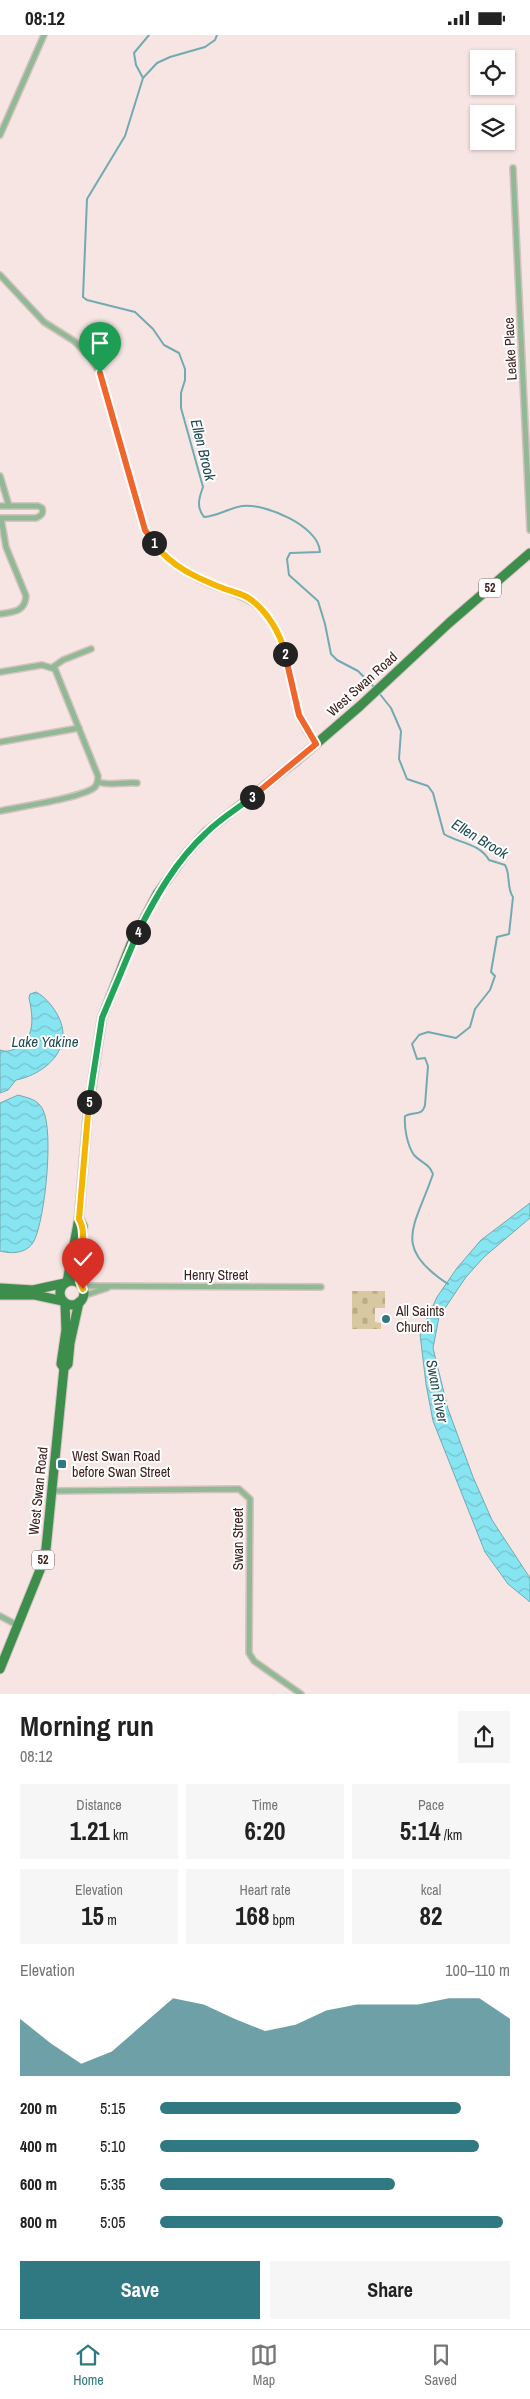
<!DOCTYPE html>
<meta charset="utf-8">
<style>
body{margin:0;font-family:"Archivo Narrow",sans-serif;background:#f6f6f6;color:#222;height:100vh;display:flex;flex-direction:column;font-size:19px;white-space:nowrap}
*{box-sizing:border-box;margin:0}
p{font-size:16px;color:#767676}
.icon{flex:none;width:28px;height:28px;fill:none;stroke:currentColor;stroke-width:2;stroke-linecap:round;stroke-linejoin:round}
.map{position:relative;height:1659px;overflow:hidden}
.panel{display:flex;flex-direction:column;background:#fff;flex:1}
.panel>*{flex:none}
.tools{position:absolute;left:470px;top:15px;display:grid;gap:10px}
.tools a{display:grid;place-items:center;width:45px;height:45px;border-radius:0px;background:#fff;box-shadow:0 1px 4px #0004;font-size:25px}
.pin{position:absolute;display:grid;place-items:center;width:42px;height:42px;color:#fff;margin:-51px -21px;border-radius:50% 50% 50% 0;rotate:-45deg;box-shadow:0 0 5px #0007}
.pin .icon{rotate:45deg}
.km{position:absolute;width:25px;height:25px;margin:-12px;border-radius:50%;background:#222;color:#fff;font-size:14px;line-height:25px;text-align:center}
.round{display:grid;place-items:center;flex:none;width:52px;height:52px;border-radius:0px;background:#f6f6f6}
.head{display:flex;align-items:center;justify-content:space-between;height:85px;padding:0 20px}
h1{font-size:28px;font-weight:800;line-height:38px}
.metrics{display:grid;grid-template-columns:repeat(3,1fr);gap:8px;height:85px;padding:5px 20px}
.metrics div{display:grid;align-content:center;border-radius:0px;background:#f6f6f6;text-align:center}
.metrics b{font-size:25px;font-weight:800}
.metrics small{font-size:14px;font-weight:400}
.metrics p{font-size:14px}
.chart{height:140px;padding:10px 20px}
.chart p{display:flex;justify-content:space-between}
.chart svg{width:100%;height:90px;margin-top:5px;fill:#317982;opacity:.7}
.button{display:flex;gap:10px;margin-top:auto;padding:10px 20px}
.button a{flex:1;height:58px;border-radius:0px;background:#317982;color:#fff;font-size:20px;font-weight:800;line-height:58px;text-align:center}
.button a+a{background:#f6f6f6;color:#222}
ul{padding:0 20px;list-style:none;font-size:16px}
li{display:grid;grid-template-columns:80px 60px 1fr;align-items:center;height:38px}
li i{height:12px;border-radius:6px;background:#317982}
.status{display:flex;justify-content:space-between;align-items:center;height:35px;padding:0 25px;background:#fff;direction:ltr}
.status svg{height:14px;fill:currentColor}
.menu{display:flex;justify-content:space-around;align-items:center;height:70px;border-top:1px solid #e0e0e0;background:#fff;font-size:14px;color:#767676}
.menu a{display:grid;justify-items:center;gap:2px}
.menu .on{color:#317982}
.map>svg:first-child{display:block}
</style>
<div class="status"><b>08:12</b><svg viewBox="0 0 49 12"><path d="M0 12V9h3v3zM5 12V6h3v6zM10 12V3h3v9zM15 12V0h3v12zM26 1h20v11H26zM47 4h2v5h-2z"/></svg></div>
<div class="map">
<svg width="530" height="1659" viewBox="0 0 530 1659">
<defs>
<pattern id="cemetery-stones" width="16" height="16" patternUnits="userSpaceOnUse" patternTransform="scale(1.25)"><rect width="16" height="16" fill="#d8c8a1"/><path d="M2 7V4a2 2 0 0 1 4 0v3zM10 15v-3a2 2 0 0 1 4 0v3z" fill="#baac8a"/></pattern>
<pattern id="water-waves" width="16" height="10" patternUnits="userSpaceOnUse" patternTransform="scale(1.25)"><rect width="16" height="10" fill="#87e4f1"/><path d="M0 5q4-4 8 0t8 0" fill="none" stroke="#76c3ce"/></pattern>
</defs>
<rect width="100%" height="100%" fill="#f6e5e3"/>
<polygon fill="url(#cemetery-stones)" points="352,1256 385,1256 385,1273 375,1273 375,1287 381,1288 381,1294 352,1294"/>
<g fill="url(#water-waves)" stroke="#72aab1">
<path d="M 36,957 C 44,961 52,970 57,979 C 76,1012 46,1039 16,1045 L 8,1055 L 0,1058 L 0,1015 C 6,1017 9,1016 15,1014 C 36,1005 33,981 29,963 L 30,959 Z"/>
<path d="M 18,1060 C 28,1063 38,1064 43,1075 C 54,1097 45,1184 34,1206 C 27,1219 11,1219 0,1216 L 0,1068 Z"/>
<polygon points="530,1168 530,1183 484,1222 466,1242 439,1282 433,1313 448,1374 473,1442 492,1485 530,1543 530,1567 508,1549 485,1517 433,1386 426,1349 420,1299 437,1262 457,1233 481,1205"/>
</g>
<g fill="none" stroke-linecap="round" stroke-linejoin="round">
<g stroke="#72aab1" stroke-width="2">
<path d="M 217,0 L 215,5 L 205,12 L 170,22 L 157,28 L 143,43 L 125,101 L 87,164 L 83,262 L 87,265 L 135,277 L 153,294 L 164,310 L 179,318 L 185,334 L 185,345 L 181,358 L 181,373 L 203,452 C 199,463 196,472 204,482 C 218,481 229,473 242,471 C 265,468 319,491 320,517 L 290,518 L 287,524 L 289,540 L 318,566 L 325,589 L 331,619 L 337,625 L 358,636 L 374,652"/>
<polyline points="143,43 136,30 134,18 149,0"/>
<path d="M 379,658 L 391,673 L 401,696 L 399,724 L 407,744 L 428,751 L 433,758 L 444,799 C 458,808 479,808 489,825 L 505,830 C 511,840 506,852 513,862 L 509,899 L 497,902 L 491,937 L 495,941 L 490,955 L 475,974 L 470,992 L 456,1003 L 428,997 L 419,1000 L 412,1009 L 417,1024 L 425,1023 L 428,1031 L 425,1070 C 422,1082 413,1076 405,1081 C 404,1092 407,1110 414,1120 C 421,1128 429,1128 433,1139 C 415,1192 391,1212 448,1249"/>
</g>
<g stroke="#d5c2bf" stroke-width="8">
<g id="minor">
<polyline points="0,100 44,0"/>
<polyline points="513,133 530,495"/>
<path d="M 0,240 L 44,287 L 74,306 L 90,322 L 100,338 L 145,495 C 159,515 176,532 198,544 C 227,559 251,558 272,587 C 297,623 285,676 316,709"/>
<polyline points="0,441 9,471"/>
<path d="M 0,471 L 38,471 L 42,473 C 44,479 41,481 36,483 L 0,483"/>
<path d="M 0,579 C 13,577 25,577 26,561 L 6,512 L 1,483"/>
<polyline points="53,632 63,625 91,614"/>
<path d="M 0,637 L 42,630 L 55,634 L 98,741 C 98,745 98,748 95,752 C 83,763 18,772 0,776"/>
<polyline points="0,707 79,693"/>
<path d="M 98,747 C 110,751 124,747 137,748"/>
<polyline points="82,1251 321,1252"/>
<polyline points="83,1261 107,1253"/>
<polyline points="53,1456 239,1454 250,1464 249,1618 254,1626 301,1659"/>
<polyline points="0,1581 17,1590"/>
</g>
</g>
<g stroke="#d5c2bf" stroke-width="11">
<g id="primary">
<polyline points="79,1183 83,1191 79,1233 80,1249"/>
<circle cx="72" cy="1258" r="12"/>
<polyline points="67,1247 79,1183 88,1076 102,983 131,909 157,859 186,819 206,797 294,728 360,671 449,588 530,518"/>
<polyline points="0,1253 33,1255 65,1248"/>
<polyline points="0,1260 35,1260 63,1266"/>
<polyline points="64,1333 61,1329 66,1295 65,1268"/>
<polyline points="0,1634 40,1535 46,1514 64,1333 68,1329 70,1308 79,1267"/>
</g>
</g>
<use href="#minor" stroke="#91b995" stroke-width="5"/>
<use href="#primary" stroke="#3d8e4c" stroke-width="9"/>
</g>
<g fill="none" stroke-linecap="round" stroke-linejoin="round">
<g stroke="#fff" stroke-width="10">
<polyline id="split-1" points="100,338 145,495 154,508"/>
</g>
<g stroke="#fff" stroke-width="10">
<path id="split-2" d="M 154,508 C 171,532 199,544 225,554 C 233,557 243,559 250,564 C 267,576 281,599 285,619"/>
</g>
<g stroke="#fff" stroke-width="10">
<polyline id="split-3" points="252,762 316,709 299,680 285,619"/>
</g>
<g stroke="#fff" stroke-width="10">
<path id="split-4" d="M 138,897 C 156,861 176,826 206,798 C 220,784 237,774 252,762"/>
</g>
<g stroke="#fff" stroke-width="10">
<polyline id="split-5" points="89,1067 102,983 138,897"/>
</g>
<g stroke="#fff" stroke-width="10">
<path id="split-6" d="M 83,1254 C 71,1233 91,1204 79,1184 L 89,1067"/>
</g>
<use href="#split-1" stroke="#f0652b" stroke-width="6"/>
<use href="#split-2" stroke="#f5b400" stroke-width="6"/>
<use href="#split-3" stroke="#f0652b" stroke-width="6"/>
<use href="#split-4" stroke="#22a559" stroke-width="6"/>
<use href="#split-5" stroke="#22a559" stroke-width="6"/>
<use href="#split-6" stroke="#f5b400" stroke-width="6"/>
</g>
<g fill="#317982" stroke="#fff" stroke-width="2">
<circle cx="386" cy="1284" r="5"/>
<rect x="57" y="1424" width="10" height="10" rx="2.5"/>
</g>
<g text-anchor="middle" stroke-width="4" stroke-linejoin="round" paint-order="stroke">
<g fill="#fff" stroke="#796461" stroke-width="1">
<rect x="479" y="543.5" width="22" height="19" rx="4"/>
<rect x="32" y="1515.5" width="22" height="19" rx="4"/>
</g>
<g font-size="12" font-weight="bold" fill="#40211d">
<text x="490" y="557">52</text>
<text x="43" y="1529">52</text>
</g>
<g font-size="14" fill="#40211d" stroke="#fff">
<text transform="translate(510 314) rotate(-93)" y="5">Leake Place</text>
<text transform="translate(362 649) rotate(-42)" y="5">West Swan Road</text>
<text x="216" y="1245">Henry Street</text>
<text transform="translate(38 1456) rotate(-84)" y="5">West Swan Road</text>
<text transform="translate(238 1504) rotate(-90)" y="5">Swan Street</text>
</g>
<g font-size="14" fill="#40211d" stroke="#fff" text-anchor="start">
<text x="396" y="1281">All Saints<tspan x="396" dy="16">Church</tspan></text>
<text x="72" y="1426">West Swan Road<tspan x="72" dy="16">before Swan Street</tspan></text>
</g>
<g font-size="15" font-style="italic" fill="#204b51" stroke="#fff">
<text transform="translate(203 415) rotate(76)" y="5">Ellen Brook</text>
<text transform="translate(480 804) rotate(31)" y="5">Ellen Brook</text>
<text x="45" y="1012">Lake Yakine</text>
<text transform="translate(437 1356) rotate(79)" y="5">Swan River</text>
</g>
</g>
</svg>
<div class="tools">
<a><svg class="icon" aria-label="locate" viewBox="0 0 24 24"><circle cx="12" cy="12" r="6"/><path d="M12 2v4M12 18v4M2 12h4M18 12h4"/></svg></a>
<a><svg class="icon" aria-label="layers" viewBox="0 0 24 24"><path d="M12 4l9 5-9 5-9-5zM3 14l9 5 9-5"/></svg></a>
</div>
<div class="pin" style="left:100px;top:338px;background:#1e9e55"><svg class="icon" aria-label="arrive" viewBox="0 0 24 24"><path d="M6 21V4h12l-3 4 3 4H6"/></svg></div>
<div class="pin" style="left:83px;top:1254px;background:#d93025"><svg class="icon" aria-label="check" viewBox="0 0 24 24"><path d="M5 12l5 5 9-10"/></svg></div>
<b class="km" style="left:154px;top:508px">1</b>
<b class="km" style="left:285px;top:619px">2</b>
<b class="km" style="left:252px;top:762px">3</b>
<b class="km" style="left:138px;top:897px">4</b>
<b class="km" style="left:89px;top:1067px">5</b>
</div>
<section class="panel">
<div class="head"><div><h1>Morning run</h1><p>08:12</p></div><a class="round"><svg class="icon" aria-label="share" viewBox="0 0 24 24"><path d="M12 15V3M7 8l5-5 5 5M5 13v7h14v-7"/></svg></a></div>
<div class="metrics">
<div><p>Distance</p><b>1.21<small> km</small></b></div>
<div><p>Time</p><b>6:20</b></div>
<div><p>Pace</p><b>5:14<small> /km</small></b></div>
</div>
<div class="metrics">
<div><p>Elevation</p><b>15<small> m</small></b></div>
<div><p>Heart rate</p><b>168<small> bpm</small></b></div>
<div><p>kcal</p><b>82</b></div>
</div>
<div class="chart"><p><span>Elevation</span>100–110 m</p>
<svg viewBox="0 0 160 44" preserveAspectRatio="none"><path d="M0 44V16L10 28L20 38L30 32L40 19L50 6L60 9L70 16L80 22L90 19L100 12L110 9L120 9L130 9L140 6L150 6L160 16V44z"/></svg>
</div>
<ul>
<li><b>200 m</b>5:15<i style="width:86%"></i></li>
<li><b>400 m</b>5:10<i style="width:91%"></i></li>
<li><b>600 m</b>5:35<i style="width:67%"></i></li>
<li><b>800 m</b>5:05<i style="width:98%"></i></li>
</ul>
<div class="button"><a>Save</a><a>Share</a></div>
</section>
<nav class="menu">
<a class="on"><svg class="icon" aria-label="home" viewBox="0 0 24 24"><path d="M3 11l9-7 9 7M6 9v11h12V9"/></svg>Home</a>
<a><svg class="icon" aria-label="map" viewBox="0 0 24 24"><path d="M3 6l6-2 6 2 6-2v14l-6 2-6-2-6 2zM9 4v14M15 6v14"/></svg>Map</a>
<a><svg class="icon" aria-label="saved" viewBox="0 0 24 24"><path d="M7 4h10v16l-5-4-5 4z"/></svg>Saved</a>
</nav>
